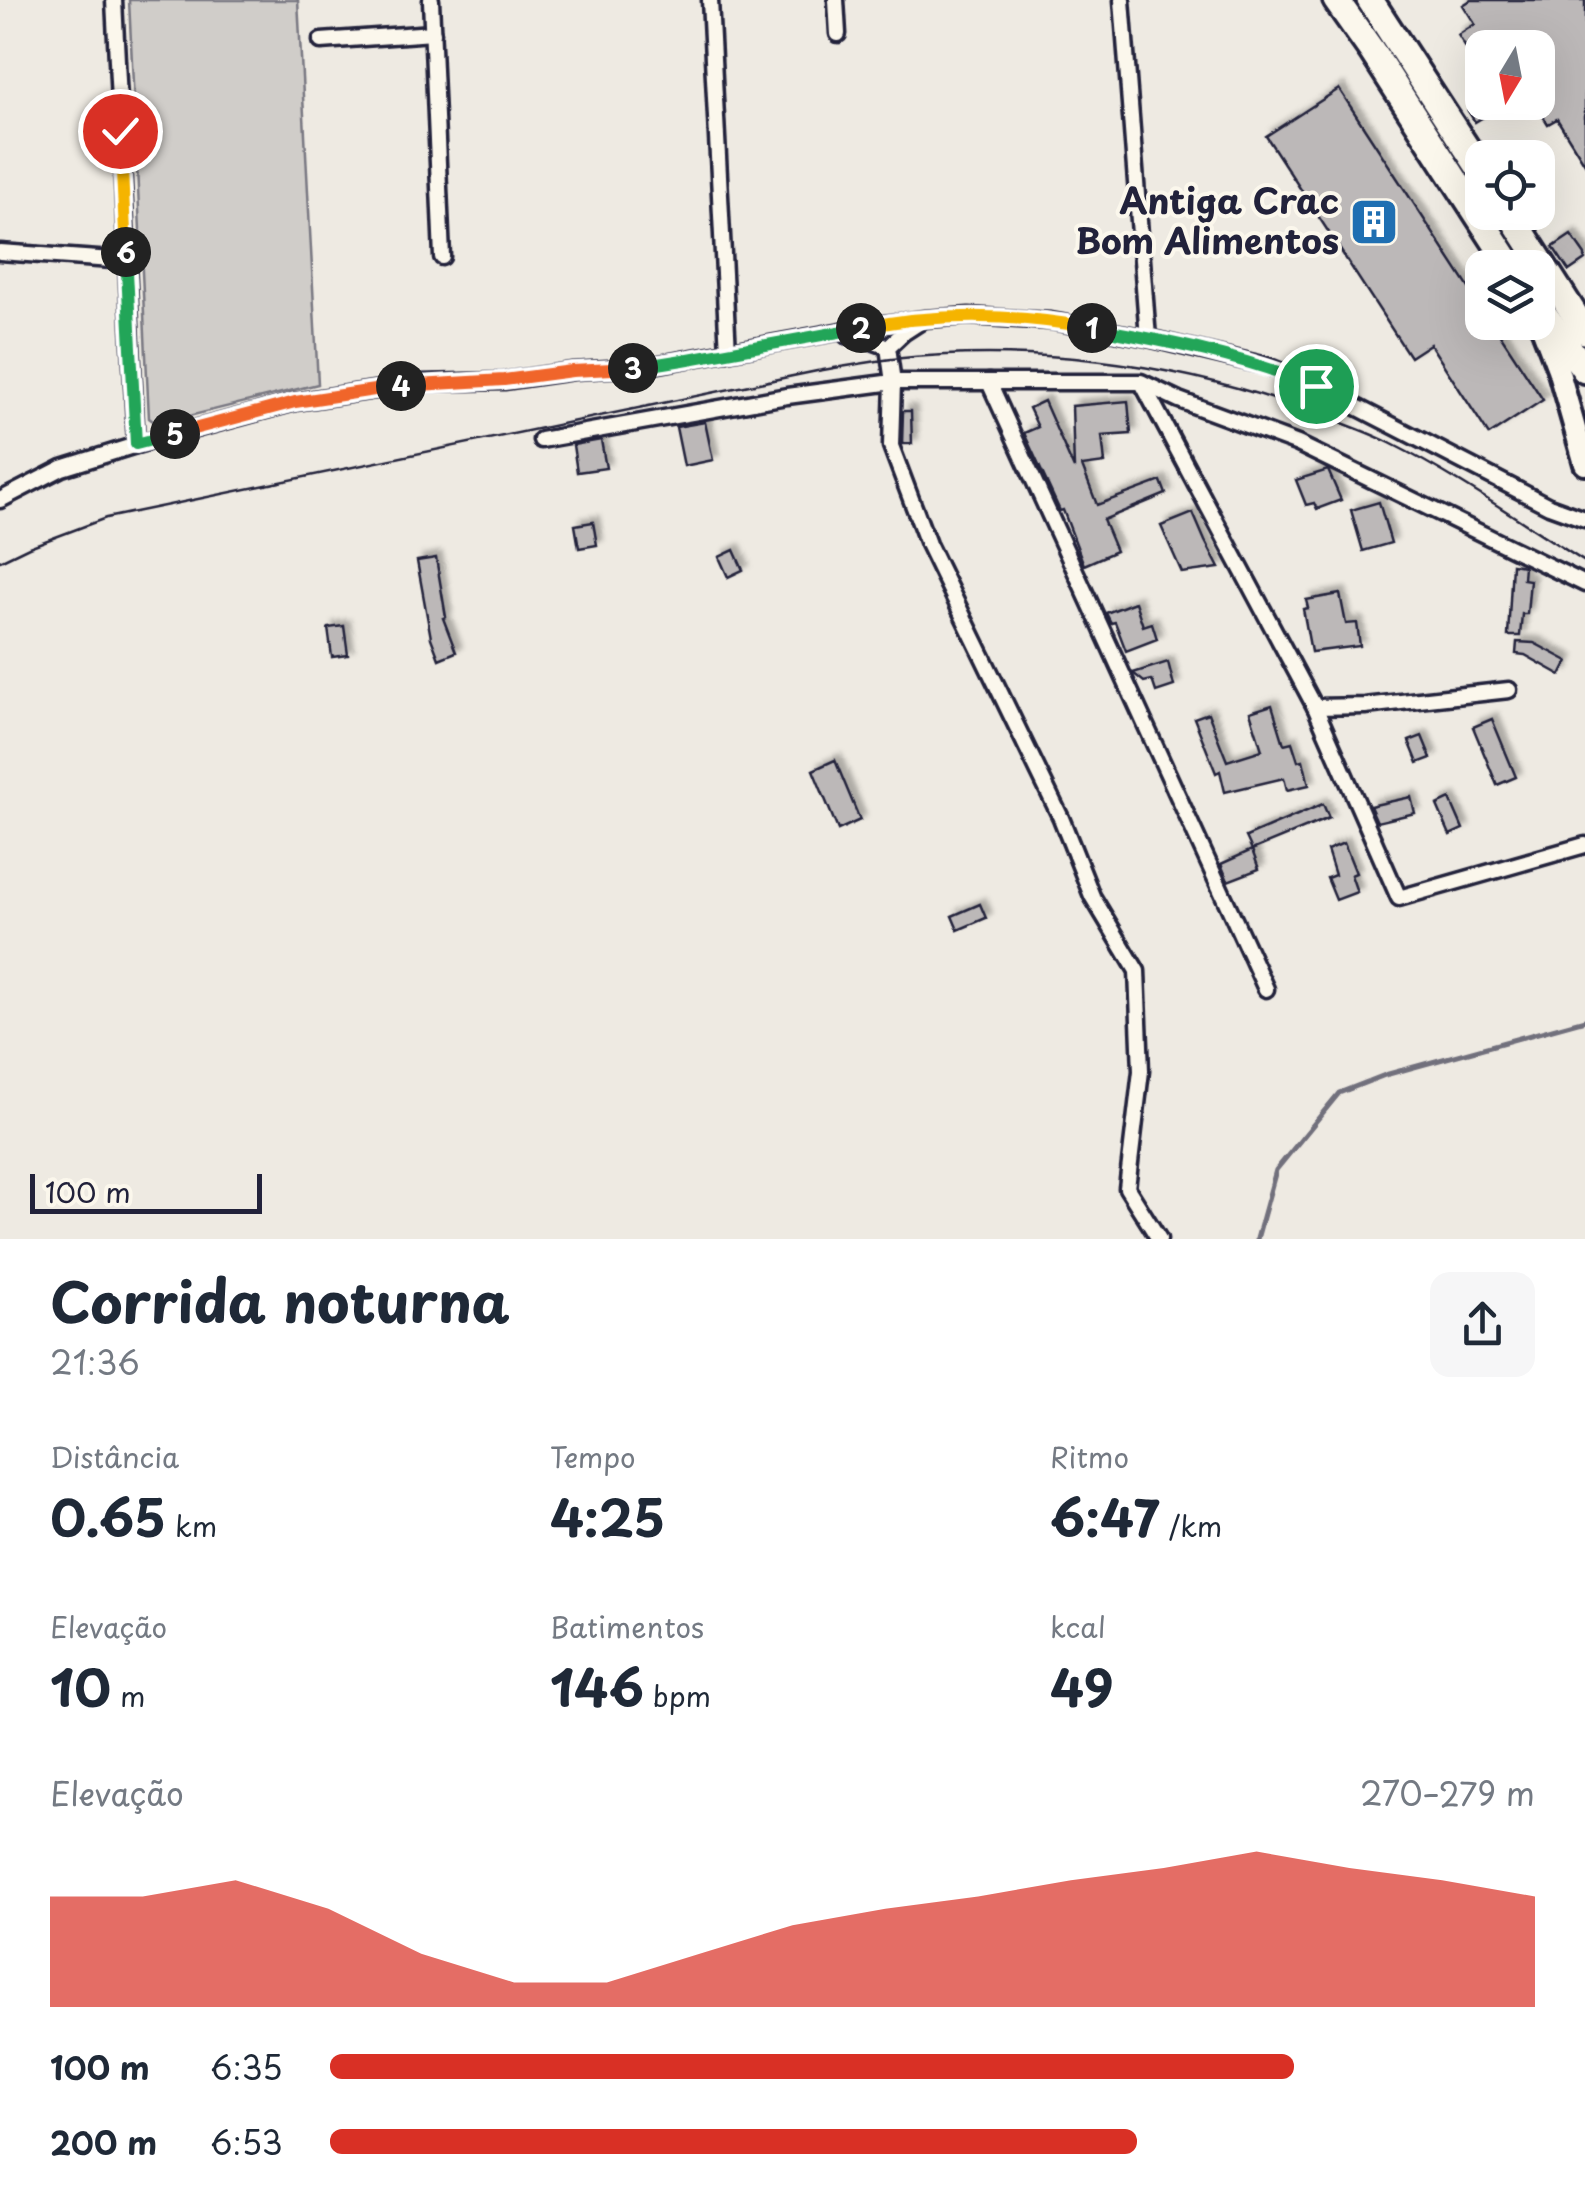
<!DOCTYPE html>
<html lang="pt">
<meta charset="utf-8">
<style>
body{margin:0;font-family:"Playpen Sans",sans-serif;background:#f6f6f7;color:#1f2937;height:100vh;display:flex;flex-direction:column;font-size:38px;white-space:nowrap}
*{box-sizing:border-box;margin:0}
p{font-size:32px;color:#747a83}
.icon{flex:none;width:55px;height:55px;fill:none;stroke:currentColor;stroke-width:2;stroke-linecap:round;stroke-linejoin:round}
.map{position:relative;height:1239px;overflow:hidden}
.panel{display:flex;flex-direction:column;background:#fff;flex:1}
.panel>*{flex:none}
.needle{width:65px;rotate:190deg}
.controls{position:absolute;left:1465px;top:30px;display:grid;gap:20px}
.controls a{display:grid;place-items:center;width:90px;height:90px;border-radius:20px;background:#fff;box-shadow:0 10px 40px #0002;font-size:50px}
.scale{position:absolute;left:30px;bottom:25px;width:232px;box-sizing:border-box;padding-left:10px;border:5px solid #22223b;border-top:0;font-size:28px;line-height:35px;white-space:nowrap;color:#22223b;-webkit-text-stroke:8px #fbf7ec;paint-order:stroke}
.pin{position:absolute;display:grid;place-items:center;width:85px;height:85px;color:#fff;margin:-42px;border:5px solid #fff;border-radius:50%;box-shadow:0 2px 10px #0007}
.km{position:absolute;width:50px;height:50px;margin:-25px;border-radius:50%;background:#222;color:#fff;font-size:28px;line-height:50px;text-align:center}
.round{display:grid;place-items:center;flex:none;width:105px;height:105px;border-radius:20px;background:#f6f6f7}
.head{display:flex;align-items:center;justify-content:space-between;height:170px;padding:0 50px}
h1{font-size:55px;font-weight:700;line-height:75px}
.stats{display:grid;grid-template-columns:repeat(3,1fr);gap:15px;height:170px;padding:10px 50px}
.stats div{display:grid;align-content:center}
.stats b{font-size:50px;font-weight:700}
.stats small{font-size:28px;font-weight:400}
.stats p{font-size:28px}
.chart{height:280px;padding:20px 50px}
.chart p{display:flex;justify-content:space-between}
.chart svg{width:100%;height:180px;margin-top:10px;fill:#d93025;opacity:.7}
ul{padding:0 50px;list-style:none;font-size:32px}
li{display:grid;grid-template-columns:160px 120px 1fr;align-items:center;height:75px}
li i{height:25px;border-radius:12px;background:#d93025}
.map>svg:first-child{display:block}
</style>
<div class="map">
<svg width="1585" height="1239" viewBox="0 0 1585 1239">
<defs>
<filter id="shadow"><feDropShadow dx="5.5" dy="-5.5" stdDeviation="2.5" flood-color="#0004"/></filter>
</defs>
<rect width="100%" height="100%" fill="#eeeae2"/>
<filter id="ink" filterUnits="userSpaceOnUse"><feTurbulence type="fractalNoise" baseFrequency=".01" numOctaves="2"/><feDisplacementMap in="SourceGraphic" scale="20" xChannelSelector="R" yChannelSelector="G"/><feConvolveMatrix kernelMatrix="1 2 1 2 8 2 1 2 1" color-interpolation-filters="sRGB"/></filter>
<g filter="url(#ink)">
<polygon fill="#d0cdc9" stroke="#797882" stroke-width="2.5" points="129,0 298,0 318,384 157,424 149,418"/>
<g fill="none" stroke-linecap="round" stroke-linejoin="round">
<polyline stroke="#716f7c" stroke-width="5" points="1257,1239 1276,1170 1339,1093 1385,1075 1585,1020"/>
</g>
<g fill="#bcb8b8" stroke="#22223b" stroke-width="2.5" filter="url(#shadow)">
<polygon points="1471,0 1585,0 1585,164 1557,119 1548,124 1538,108 1538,48 1482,48 1482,75 1458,35 1475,24 1463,5"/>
<polygon points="1339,89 1482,308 1482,322 1492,322 1543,400 1489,435 1430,344 1410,357 1266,136"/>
<polygon points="1482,102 1508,102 1475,122 1468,111"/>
<polygon points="1571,235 1585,255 1585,260 1569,271 1553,247"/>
<polygon points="1044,401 1074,469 1072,406 1128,401 1131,434 1102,436 1105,463 1082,466 1097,505 1161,481 1166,494 1103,520 1116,551 1084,565 1063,510 1060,511 1024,433 1038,427 1029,408"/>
<polygon points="903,411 911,411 912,444 902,444"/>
<polygon points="705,422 713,460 684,466 676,427"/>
<polygon points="601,440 606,468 577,472 573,445"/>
<polygon points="1328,470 1341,500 1317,509 1314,503 1306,505 1296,480"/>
<polygon points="1379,502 1391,543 1363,551 1351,510"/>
<polygon points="1193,513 1205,541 1219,568 1182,573 1161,526"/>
<polygon points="593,522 597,545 579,548 575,525"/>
<polygon points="734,550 743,570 728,577 719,557"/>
<polygon points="436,558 446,617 443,618 456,652 439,659 431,638 417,561"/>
<polygon points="1512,564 1524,566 1523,579 1530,580 1527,614 1522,614 1520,636 1508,636"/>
<polygon points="1340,594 1346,624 1357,623 1360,646 1311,652 1303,609 1308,608 1306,600"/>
<polygon points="1135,602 1143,626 1152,623 1157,639 1126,651 1115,622 1111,623 1106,613"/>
<polygon points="344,626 348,655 332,657 328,628"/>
<polygon points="1517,642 1534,643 1568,661 1561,675 1525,655 1516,654"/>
<polygon points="1168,662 1174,686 1156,692 1152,680 1144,682 1133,673"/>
<polygon points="1272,705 1284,744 1292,742 1298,761 1303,760 1309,785 1287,790 1284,778 1225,792 1220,771 1216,773 1194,718 1208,713 1227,761 1262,750 1250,712"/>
<polygon points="1492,719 1516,777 1497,785 1473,727"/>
<polygon points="1422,736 1431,758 1418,763 1409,741"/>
<polygon points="835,760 860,820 838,830 813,770"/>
<polygon points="1411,797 1415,813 1377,822 1370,806"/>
<polygon points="1450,799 1463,829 1450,835 1437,805"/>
<polygon points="1323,804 1329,818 1252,850 1246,837"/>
<polygon points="1344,843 1356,873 1351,875 1357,892 1336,900 1327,878 1335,875 1327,850"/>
<polygon points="1252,850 1259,869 1228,881 1221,864"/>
<polygon points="980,904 986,918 958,930 952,916"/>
</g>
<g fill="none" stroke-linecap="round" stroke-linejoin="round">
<g stroke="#22223b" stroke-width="21">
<g id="street">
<polyline points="114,0 136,445"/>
<polyline points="431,0 442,257"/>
<polyline points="710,0 728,352"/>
<polyline points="836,0 838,34"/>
<polyline points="1122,0 1148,338"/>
<polyline points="321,41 433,33"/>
<polyline points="0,252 126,261"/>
<polyline points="920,322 903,333 888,347 893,382 891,446 928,544 1061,818 1092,896 1137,971 1141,1071 1127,1188 1159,1239"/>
<polyline points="846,335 861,337 888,347"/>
<polyline points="989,382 1266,989"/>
<polyline points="1142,383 1315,707 1399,898 1585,845"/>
<polyline points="541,440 787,396 893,382 1141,382 1179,400 1298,444 1585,584"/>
<polyline points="0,500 62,468 136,445 295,402 421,383 504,381 573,371 643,367 869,326 925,319 969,316 1051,321 1148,338 1267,366 1316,386 1549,506 1585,519"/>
<polyline points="1315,707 1365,706 1509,690"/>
</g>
</g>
<g stroke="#22223b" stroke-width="28">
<polyline id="secondary" points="1538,317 1558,369 1585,464"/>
</g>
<g stroke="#22223b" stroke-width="32">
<g id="highway">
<polyline points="1336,0 1372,51 1512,268"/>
<polyline points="1370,0 1482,172"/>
<polyline points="1509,212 1585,331"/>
<polyline points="1538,306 1585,370"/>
</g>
</g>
<use href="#street" stroke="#fbf7ec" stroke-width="14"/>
<use href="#secondary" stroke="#fbf7ec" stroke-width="20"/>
<use href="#highway" stroke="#fbf7ec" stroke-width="25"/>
<path stroke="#22223b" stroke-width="2.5" d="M 0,561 L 29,547 L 106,518 L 817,371 C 842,367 867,362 892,359 C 1029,345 1168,361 1297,407 C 1328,418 1360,428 1390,443 C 1458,477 1521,522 1585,562"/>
</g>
</g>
<g fill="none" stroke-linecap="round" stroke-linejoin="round" filter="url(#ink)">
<g stroke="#fff" stroke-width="20">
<path id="split-1" d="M 1092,328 C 1169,341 1244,357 1316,386"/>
</g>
<g stroke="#fff" stroke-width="20">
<path id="split-2" d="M 861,328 C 938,312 1016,314 1092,328"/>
</g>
<g stroke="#fff" stroke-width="20">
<polyline id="split-3" points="633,368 683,360 861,328"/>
</g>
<g stroke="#fff" stroke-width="20">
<polyline id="split-4" points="401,386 504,380 572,371 633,368"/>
</g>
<g stroke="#fff" stroke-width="20">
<polyline id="split-5" points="175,434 295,402 401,386"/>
</g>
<g stroke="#fff" stroke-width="20">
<polyline id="split-6" points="126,252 136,444 175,434"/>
</g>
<g stroke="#fff" stroke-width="20">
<polyline id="split-7" points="120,131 126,252"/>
</g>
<use href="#split-1" stroke="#22a559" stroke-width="12"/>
<use href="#split-2" stroke="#f5b400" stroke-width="12"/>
<use href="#split-3" stroke="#22a559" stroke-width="12"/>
<use href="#split-4" stroke="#f0652b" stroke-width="12"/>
<use href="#split-5" stroke="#f0652b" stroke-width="12"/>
<use href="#split-6" stroke="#22a559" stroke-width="12"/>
<use href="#split-7" stroke="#f5b400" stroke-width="12"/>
</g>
<defs>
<g id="building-square" transform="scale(2.5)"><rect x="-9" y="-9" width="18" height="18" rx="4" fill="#1f6fb2" stroke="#fbf7ec"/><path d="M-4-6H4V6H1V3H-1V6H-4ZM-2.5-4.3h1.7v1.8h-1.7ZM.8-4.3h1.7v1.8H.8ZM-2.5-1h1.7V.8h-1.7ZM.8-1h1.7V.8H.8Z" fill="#fff"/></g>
</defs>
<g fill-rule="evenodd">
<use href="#building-square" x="1374" y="222"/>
</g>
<g text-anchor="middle" stroke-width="8" stroke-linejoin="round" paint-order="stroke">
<g font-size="35" font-weight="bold" fill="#22223b" stroke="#fbf7ec" text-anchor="end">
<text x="1339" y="214">Antiga Crac<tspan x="1339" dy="40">Bom Alimentos</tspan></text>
</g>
</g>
</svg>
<div class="controls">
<a><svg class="needle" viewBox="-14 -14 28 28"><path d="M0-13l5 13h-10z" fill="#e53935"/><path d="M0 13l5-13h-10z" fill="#747a83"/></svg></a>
<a><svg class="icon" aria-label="locate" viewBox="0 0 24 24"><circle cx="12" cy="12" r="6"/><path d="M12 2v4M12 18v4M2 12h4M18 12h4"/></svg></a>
<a><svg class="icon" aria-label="layers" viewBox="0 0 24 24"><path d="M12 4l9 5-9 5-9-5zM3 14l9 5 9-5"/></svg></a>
</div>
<div class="scale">100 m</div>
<div class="pin" style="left:1316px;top:386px;background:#1e9e55"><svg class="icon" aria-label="arrive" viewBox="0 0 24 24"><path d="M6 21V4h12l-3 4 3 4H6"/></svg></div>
<div class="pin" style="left:120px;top:131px;background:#d93025"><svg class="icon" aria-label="check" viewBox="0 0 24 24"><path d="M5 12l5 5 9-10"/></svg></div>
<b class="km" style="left:1092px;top:328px">1</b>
<b class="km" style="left:861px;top:328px">2</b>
<b class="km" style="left:633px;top:368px">3</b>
<b class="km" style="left:401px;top:386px">4</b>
<b class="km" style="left:175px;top:434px">5</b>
<b class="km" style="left:126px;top:252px">6</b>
</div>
<section class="panel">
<div class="head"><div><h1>Corrida noturna</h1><p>21:36</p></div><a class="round"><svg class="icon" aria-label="share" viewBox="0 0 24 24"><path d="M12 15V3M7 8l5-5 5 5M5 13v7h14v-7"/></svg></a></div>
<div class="stats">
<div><p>Distância</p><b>0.65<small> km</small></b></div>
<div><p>Tempo</p><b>4:25</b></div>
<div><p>Ritmo</p><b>6:47<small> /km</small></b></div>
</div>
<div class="stats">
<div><p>Elevação</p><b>10<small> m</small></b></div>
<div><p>Batimentos</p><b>146<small> bpm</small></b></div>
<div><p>kcal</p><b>49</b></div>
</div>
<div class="chart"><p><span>Elevação</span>270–279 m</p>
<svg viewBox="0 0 160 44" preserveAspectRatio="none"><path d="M0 44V17L10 17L20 13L30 20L40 31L50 38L60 38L70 31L80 24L90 20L100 17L110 13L120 10L130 6L140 10L150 13L160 17V44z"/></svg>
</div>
<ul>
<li><b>100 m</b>6:35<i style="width:80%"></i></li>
<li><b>200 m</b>6:53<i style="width:67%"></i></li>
</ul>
</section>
